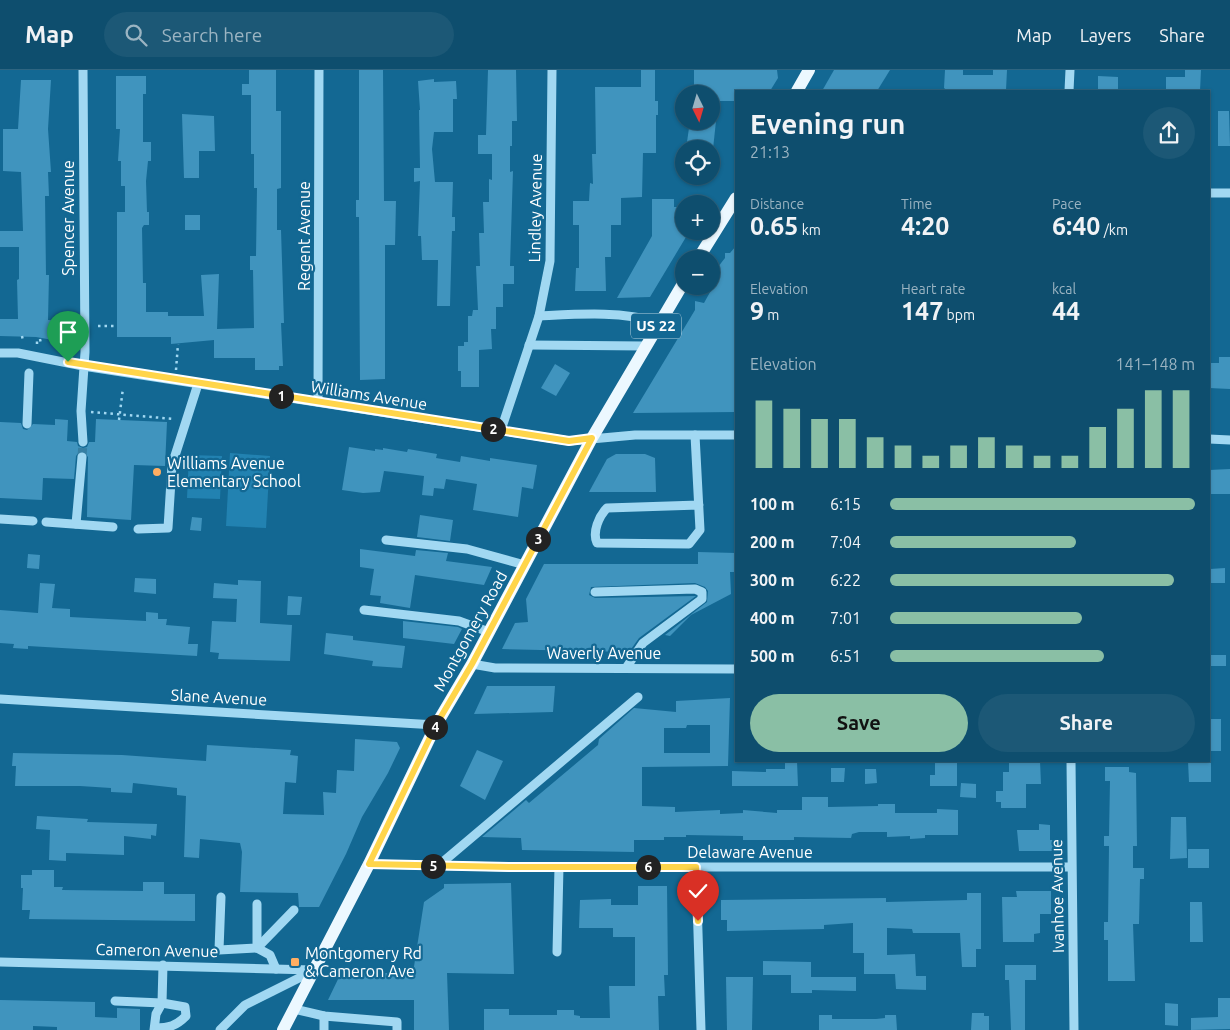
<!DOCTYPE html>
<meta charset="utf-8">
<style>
body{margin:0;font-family:Ubuntu,sans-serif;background:#1c5876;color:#f1f3f6;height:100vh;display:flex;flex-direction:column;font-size:19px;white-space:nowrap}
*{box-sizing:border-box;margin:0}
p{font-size:16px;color:#9bb4c2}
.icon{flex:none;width:28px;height:28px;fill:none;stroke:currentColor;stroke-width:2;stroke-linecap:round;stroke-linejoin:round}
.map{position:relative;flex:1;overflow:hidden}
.panel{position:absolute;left:735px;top:20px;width:475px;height:672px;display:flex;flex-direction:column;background:#0e4e6e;border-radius:0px;box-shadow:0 1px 4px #0004,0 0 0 1px #2e6581}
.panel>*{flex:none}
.needle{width:32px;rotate:175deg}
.tools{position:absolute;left:675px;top:15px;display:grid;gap:10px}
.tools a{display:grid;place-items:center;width:45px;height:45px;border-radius:50%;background:#0e4e6e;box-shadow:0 1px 4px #0004,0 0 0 1px #2e6581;font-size:25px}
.pin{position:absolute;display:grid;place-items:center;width:42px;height:42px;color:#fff;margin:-51px -21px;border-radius:50% 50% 50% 0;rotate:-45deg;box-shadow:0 0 5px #0007}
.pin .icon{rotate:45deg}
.km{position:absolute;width:25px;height:25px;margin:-12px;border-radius:50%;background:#222;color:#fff;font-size:14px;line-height:25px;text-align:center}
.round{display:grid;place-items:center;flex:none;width:52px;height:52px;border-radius:26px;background:#1c5876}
.headline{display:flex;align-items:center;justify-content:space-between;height:85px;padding:0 15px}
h1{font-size:28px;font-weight:700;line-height:38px}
.metrics{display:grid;grid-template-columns:repeat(3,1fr);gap:8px;height:85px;padding:5px 15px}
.metrics div{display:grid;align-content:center}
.metrics b{font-size:25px;font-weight:700}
.metrics small{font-size:14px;font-weight:400}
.metrics p{font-size:14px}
.chart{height:140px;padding:10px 15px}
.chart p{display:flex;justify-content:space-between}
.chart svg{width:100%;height:90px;margin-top:5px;stroke:#8abfa5;stroke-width:6}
.cta{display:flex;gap:10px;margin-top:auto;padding:10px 15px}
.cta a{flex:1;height:58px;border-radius:30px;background:#8abfa5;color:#111;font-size:20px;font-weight:700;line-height:58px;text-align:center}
.cta a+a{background:#1c5876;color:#f1f3f6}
ul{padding:0 15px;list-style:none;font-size:16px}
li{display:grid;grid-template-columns:80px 60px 1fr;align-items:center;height:38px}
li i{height:12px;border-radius:6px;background:#8abfa5}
header{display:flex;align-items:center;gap:30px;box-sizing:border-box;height:70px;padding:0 25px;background:#0e4e6e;border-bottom:1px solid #2e6581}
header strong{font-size:24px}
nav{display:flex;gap:28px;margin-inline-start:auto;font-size:18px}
.search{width:350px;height:45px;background:#1c5876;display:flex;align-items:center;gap:12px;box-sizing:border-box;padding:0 18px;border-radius:28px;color:#9bb4c2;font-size:19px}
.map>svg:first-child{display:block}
</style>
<header>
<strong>Map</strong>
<div class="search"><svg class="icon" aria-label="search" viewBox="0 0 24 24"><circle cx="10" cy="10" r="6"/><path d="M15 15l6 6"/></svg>Search here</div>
<nav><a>Map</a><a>Layers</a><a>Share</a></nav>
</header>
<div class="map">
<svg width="1230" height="960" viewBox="0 0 1230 960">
<rect width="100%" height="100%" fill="#136893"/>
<g fill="#2282b1">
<polygon points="230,383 270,386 266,458 226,456"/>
<polygon points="189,385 222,386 220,429 187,428"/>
</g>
<g fill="#4094be" fill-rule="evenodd">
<polygon points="249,0 276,0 276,41 281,41 281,118 277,119 277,160 281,160 284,253 281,253 283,296 279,296 279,300 255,300 255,288 214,288 214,270 171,274 171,267 117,267 117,142 125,142 125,116 121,116 121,91 118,91 120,59 116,59 116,6 146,6 146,24 143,24 143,72 151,72 151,91 148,91 146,111 147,142 149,142 149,155 144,155 142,158 143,213 146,213 146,242 168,242 168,246 204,246 201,205 219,204 217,259 254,258 253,200 250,200 250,186 256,186 257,118 254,118 254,84 251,84 251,25 242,25 242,14 249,14"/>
<polygon points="359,0 383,0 384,131 396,131 395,175 385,175 385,309 360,310 359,147 356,147 356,130 359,130"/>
<polygon points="488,0 516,0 517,51 512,51 512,76 510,76 510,102 513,101 510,196 514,196 514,214 503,214 503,237 496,237 496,259 491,259 492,279 479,280 479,317 461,317 461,301 458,301 458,276 464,276 464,272 468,272 468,246 472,246 473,240 478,240 476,196 480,196 479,163 484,163 483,132 489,132 489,109 492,110 492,84 478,84 478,65 486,65"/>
<polygon points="641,0 655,0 655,31 658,31 658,45 656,45 656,83 643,83 642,127 621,128 621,155 611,155 611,187 605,187 606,221 575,221 576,198 579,198 579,155 573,155 573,131 589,131 590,113 593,114 592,84 596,84 595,17 641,17"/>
<polygon points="694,0 777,0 778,8 770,21 736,21 736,31 711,31 711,24 694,24"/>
<polygon points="834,0 890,0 877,21 822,21"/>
<polygon points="945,0 963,0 963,5 993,5 993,0 1007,0 1006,20 948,21 944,18"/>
<polygon points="1185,0 1201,0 1200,21 1166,21 1166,7 1185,7"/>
<polygon points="1098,6 1118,7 1118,21 1098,21"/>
<polygon points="434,9 434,12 456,11 457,29 453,29 453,62 434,62 432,79 435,112 453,112 452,147 455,147 455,161 452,161 450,236 437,236 438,192 438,190 422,190 421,166 418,166 420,111 414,112 414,98 420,98 419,40 420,40 418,11"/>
<polygon points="21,10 51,10 48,59 51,102 48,102 49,126 45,126 46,205 49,205 48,250 64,251 64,272 36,267 0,266 0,249 18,249 17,210 19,209 19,177 0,177 0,161 23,161 21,102 3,101 3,59 18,59"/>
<polygon points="1218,41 1229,41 1230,76 1218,76"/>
<polygon points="182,44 214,46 215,81 199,81 199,108 184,108"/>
<polygon points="690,51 716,51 713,79 686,79"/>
<polygon points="652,129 674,129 674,137 684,137 684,161 689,162 650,227 617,228 652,166"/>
<rect x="185" y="145" width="15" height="15"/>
<polygon points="736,176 736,342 633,343 695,240 695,231 704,233 719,206 714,202 725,188 725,183 730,183"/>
<polygon points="1219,287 1230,287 1230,319 1209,318 1209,293 1219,293"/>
<polygon points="555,294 570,303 556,326 541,318"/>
<polygon points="55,349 68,350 67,371 77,372 78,376 83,378 87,377 89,372 95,372 96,349 167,352 165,396 134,395 131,450 87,447 88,387 83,381 79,382 76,386 74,409 43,408 42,430 0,428 0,352 21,353 23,359 27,360 33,354 55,355"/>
<polygon points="349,377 375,381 375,379 383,380 383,378 407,382 408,379 437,384 436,388 460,392 461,386 490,391 490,388 537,395 533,419 522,417 518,447 473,440 477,414 446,409 444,419 434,418 433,426 422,425 424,406 393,402 384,401 380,422 363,423 342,420"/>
<polygon points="616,384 645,384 655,388 656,422 589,422 607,389"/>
<polygon points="1230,399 1230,424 1209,424 1209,400"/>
<polygon points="420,445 453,450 450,471 417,467"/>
<polygon points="192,447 202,448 201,461 190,460"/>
<polygon points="360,479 415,486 416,480 448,483 446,491 492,497 484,515 415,505 410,538 380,533 381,526 370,525 374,499 360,497"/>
<polygon points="698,482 736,483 736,502 730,502 731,524 691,545 670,566 665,565 707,532 708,521 705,517 695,513 591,517 589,525 595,528 696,526 639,568 629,582 502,579 515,553 528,552 526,529 544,494 698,494"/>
<polygon points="28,484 40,485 39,499 27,498"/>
<polygon points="1225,498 1225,513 1211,513 1210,499"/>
<polygon points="135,508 156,509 156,524 134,522"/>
<polygon points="238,510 261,511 260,553 292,555 290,591 218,589 219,583 210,582 212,551 236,552 237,529 213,528 214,513 238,515"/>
<polygon points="40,513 55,514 52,538 70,539 70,547 146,551 146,542 158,543 158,549 167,549 166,555 190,557 188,574 198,574 197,586 28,576 28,579 13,578 14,574 0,573 0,540 38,543"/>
<polygon points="288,526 302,527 300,545 287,545"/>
<polygon points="403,551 458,557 462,559 454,574 403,568"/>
<polygon points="326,563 353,566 353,570 405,576 402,598 372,596 373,591 324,584"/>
<rect x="1210" y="585" width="16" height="11"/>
<polygon points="487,616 555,616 553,642 474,644"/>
<path d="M 730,628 L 728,696 L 642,697 L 642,736 L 675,737 L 675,742 L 720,740 L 720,744 L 743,743 L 743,740 L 777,743 L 777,740 L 802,740 L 802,727 L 828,727 L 828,737 L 878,736 L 878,734 L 895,734 L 895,743 L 937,743 L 937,739 L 958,740 L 958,765 L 925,765 L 925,768 L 910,769 L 910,766 L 887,767 L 887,762 L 859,762 L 852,764 L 851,768 L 794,767 L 794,770 L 743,770 L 743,766 L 686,765 L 686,767 L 664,767 L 664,770 L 634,770 L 634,782 L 522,780 L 521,768 L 482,767 L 526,730 L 529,733 L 598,675 L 599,669 L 634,638 L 676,642 L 676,631 ZM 687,655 L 710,655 L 710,683 L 664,683 L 664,658 L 686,658 Z"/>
<rect x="1209" y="649" width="12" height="32"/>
<polygon points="355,669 397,672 400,678 388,703 362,747 346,784 319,837 299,837 298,823 240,822 242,782 240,773 200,769 199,788 184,787 186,726 177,725 177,718 133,713 132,723 111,722 111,718 80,716 15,716 16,696 12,696 13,683 122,685 206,691 207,675 291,680 290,685 298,686 296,713 285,712 283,744 324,745 323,722 336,723 337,700 354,701"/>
<polygon points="477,680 503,691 485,730 460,716"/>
<polygon points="785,691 797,691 798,716 732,716 732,701 766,702 766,699 785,699"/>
<polygon points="935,691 957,691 957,716 930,716 930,705 935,705"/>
<polygon points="1009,691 1040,691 1041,714 1026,714 1026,738 1001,738 1001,732 996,732 996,721 1003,721 1003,702 1009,702"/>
<polygon points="1188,691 1211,691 1211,712 1189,712"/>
<polygon points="1105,697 1129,697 1129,702 1136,703 1137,776 1133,776 1133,798 1144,798 1144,809 1140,809 1139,854 1133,854 1135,911 1108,911 1108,870 1104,870 1104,852 1108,852 1109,776 1104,776 1104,766 1109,766 1110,711 1105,711"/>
<polygon points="831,698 845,698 844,712 831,712"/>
<polygon points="865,699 876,699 877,713 865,714"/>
<polygon points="961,713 976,714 976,728 960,727"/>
<polygon points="37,746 88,749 87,752 157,754 156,766 151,765 151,769 124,766 124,785 66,783 66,791 49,790 50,760 36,759"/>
<polygon points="1171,747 1186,747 1187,788 1170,789"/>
<polygon points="1039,754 1050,755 1050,770 1055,770 1055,781 1019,781 1017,760 1039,760"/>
<rect x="1188" y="779" width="21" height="19"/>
<polygon points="32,800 54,800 54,817 63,817 62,820 143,821 143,812 164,812 164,824 195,824 195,851 29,849 30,840 22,840 23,818 21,818 21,805 32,805"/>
<polygon points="511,813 514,904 447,903 449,960 414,960 414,930 328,930 341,903 413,903 424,832 444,818 444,814"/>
<polygon points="638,816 667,816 668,905 664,905 665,926 658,926 659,960 484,960 484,939 509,939 509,945 557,945 557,940 574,940 574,945 580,946 580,948 610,948 609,916 635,916 635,867 613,867 613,858 579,858 580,830 611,829 611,835 638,835"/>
<polygon points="1016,821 1051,821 1051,844 1040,844 1040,863 1034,864 1034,872 1003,872 1002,827 1017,827"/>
<polygon points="967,823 981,823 981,879 976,879 976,897 962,897 960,863 913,863 912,859 887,858 887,885 915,884 916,906 926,906 926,920 896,919 895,904 864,904 864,883 853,883 853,853 824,855 824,859 727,861 727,850 721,850 721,830 886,828 886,832 967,830"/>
<polygon points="1190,832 1202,832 1203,872 1190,872"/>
<polygon points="763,891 811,892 811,907 856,907 856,921 812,920 812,923 791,923 791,905 763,905"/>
<polygon points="1005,895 1036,895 1036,910 1025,910 1025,960 1011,960 1009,910 1005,910"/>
<polygon points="726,907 753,907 752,960 727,960"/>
<polygon points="1218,928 1230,928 1230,959 1191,960 1191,948 1218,947"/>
<polygon points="0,930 95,932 95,947 117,948 117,938 140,939 140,960 57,960 57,957 33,956 33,960 0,960"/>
<polygon points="1165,933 1178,934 1178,956 1165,955"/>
<polygon points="972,943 984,943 984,946 989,946 989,960 971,960"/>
<polygon points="819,945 832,945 832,949 876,949 885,948 885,945 896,945 897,960 819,960"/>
</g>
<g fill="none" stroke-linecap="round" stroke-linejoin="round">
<polyline stroke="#367fa3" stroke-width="9" stroke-dasharray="9 4.5" stroke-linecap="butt" points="82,387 83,372"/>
<g stroke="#a1d8f2" stroke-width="2.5" stroke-dasharray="2.5 4" stroke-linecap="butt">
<polyline points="98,256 117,256"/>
<polyline points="22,266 23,271"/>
<polyline points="40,269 41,274"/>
<polyline points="64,272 68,279"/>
<polyline points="37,274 37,268"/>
<polyline points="176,300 178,274"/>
<polyline points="91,342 175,349"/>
<polyline points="119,350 123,318"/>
</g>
<g stroke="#a1d8f2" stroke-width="9">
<polyline points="83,0 85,282 81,341 83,372"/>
<polyline points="1069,21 1070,0"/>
<polyline points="1209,123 1230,123"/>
<path d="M 539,246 C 581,244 619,241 659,252"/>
<polyline points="529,275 645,276"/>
<polyline points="0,283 18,283 83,296 569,371 635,365 736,365"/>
<polyline points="318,332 319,0"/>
<polyline points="27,354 29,303"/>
<polyline points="501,360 539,246 550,191 552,0"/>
<path d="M 695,365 L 700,460 L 689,474 L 597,473 C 592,462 599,446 607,438 L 699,435"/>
<polyline points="1209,369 1230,370"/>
<polyline points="0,449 33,451"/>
<polyline points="46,452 113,457"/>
<polyline points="76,454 82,387"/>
<polyline points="138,459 168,458 172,395 198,314"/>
<polyline points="386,470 467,479 525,495"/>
<polyline points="595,522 695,519 702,522 702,529 643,573 626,598"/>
<polyline points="364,540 459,551 489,562"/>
<polyline points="472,594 495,598 736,599"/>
<polyline points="0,629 436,655"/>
<polyline points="1071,691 1074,960"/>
<polyline points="369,794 509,797 1071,797"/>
<polyline points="438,796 638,627"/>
<polyline points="696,797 701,960"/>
<polyline points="221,827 219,880 257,878 294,840"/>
<polyline points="257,834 257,878 270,885 276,899"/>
<polyline points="557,882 559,797"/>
<polyline points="0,892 313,900"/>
<polyline points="115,931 162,933 156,944 154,960"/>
<polyline points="294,939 324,946 397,952 397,960"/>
<path d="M 155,958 C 169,958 176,956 186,946 L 185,937 L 162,933 L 163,895"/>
<polyline points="220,960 245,935 313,901"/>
<polyline points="324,960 324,946"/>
</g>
<g stroke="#ecf8ff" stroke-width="12">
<polyline points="797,21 809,0"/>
<polyline points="698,189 736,128"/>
<polyline points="283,960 369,794 436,655 472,594 592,368 684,212"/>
</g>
</g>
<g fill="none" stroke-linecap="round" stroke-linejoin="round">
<g stroke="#fff" stroke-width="10">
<polyline id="route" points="68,292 569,371 592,368 472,594 436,655 369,794 509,797 696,797 698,851"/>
</g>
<use href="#route" stroke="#ffd54a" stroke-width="6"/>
</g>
<g fill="#ffae62" stroke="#136893" stroke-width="2">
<circle cx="157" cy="402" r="5"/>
<rect x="290" y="887" width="10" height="10" rx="2.5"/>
</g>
<g text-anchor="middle" stroke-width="4.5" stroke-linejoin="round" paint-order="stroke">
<rect fill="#136893" stroke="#b8d2df" stroke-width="1" x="631" y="243.5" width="50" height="25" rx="4"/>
<g font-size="15" font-weight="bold" fill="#fff">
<text x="656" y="261">US 22</text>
</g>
<g font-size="16" fill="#fff" stroke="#136893">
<text transform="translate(535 138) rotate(-89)" y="6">Lindley Avenue</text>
<text transform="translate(68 148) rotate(-90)" y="6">Spencer Avenue</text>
<text transform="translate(304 166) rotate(-90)" y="6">Regent Avenue</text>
<text transform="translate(369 325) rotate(9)" y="6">Williams Avenue</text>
<text transform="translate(470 561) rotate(-61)" y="6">Montgomery Road</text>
<text x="604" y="589">Waverly Avenue</text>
<text transform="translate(219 627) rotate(3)" y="6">Slane Avenue</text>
<text x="750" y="788">Delaware Avenue</text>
<text transform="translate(1057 826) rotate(-91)" y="6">Ivanhoe Avenue</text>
<text transform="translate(157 880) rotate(1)" y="6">Cameron Avenue</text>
</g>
<g font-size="16" fill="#fff" stroke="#136893" text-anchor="start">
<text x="167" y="399">Williams Avenue<tspan x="167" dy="18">Elementary School</tspan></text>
<text x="305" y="889">Montgomery Rd<tspan x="305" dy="18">&amp; Cameron Ave</tspan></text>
</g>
</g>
</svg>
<div class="tools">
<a><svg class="needle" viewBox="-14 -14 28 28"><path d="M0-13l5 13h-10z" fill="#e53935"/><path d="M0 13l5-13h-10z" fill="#9bb4c2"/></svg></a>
<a><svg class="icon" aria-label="locate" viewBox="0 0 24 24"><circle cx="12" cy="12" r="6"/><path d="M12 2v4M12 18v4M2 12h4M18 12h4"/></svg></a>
<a>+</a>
<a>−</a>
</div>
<div class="pin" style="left:68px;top:292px;background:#1e9e55"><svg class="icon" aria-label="arrive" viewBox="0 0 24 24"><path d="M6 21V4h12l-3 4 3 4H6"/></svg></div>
<div class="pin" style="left:698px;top:851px;background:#d93025"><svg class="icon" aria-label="check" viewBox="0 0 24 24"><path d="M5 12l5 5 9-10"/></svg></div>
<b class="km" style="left:281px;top:326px">1</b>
<b class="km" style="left:493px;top:359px">2</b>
<b class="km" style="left:538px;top:469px">3</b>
<b class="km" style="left:435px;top:657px">4</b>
<b class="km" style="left:433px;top:796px">5</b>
<b class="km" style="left:648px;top:797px">6</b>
<section class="panel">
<div class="headline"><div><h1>Evening run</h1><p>21:13</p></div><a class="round"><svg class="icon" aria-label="share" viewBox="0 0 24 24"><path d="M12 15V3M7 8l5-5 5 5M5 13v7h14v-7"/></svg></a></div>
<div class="metrics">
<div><p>Distance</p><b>0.65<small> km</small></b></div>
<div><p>Time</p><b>4:20</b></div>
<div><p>Pace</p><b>6:40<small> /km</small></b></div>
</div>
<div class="metrics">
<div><p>Elevation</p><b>9<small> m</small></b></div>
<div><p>Heart rate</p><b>147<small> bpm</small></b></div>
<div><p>kcal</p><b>44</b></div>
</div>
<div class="chart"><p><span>Elevation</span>141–148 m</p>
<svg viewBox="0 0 160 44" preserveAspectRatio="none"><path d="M5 44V11M15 44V15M25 44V20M35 44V20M45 44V29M55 44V33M65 44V38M75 44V33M85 44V29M95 44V33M105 44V38M115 44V38M125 44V24M135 44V15M145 44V6M155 44V6"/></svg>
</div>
<ul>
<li><b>100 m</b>6:15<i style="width:100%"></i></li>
<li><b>200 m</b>7:04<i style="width:61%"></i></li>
<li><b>300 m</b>6:22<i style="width:93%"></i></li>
<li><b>400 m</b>7:01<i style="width:63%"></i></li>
<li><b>500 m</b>6:51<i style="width:70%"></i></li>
</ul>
<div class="cta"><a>Save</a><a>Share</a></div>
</section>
</div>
